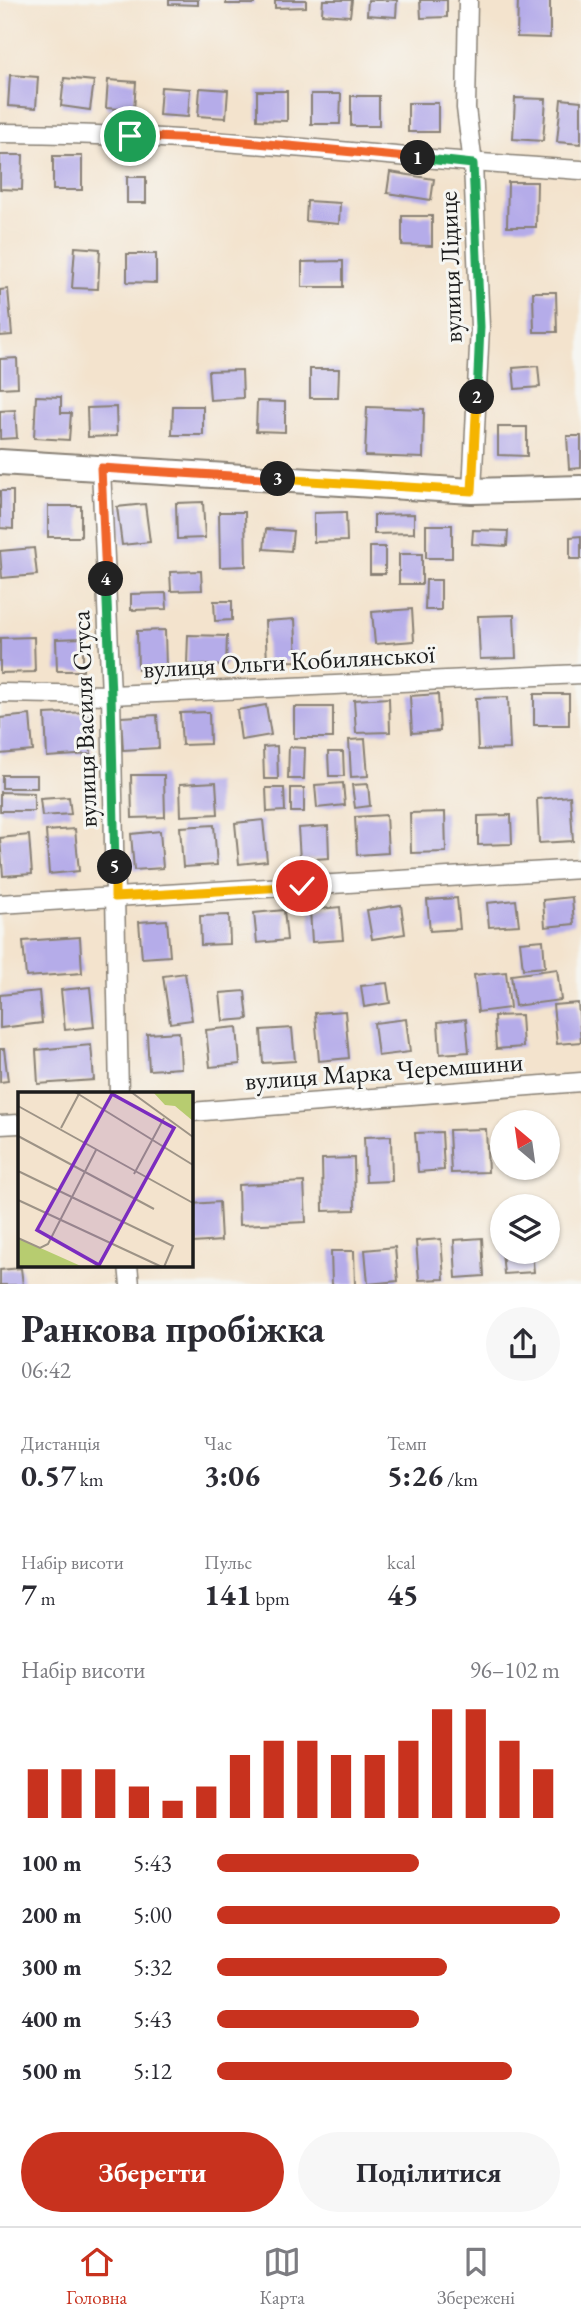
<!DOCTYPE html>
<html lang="uk">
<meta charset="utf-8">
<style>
body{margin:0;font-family:"EB Garamond",serif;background:#f7f7f7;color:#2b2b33;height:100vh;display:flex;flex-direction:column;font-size:26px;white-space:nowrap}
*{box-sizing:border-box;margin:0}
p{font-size:23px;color:#7c7c81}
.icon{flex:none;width:38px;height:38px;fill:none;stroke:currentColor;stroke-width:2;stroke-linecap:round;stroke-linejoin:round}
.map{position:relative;height:1284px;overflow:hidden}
.drawer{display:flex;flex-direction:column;background:#fff;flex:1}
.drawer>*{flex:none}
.needle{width:46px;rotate:331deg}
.controls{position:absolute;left:490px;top:1110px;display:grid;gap:14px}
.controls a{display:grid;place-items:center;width:70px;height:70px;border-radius:50%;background:#fff;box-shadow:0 2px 5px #0004;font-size:35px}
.pin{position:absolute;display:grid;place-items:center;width:60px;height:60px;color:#fff;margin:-30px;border:4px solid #fff;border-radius:50%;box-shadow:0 2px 7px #0007}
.km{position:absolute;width:35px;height:35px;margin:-18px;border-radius:50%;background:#222;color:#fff;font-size:19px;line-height:35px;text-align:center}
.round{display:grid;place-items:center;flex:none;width:74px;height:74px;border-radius:37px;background:#f7f7f7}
.headline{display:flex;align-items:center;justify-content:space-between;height:119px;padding:0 21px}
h1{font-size:38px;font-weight:700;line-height:52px}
.metrics{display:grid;grid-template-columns:repeat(3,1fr);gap:10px;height:119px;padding:7px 21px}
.metrics div{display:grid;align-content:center}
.metrics b{font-size:30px;font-weight:700}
.metrics small{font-size:19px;font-weight:400}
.metrics p{font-size:19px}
.chart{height:196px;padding:14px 21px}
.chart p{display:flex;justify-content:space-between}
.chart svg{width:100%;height:126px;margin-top:7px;stroke:#c8321e;stroke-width:6}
.action{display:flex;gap:14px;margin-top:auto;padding:14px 21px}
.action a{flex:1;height:80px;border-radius:42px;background:#c8321e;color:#fff;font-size:28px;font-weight:700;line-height:80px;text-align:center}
.action a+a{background:#f7f7f7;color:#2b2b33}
ul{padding:0 21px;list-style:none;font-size:23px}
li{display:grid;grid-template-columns:112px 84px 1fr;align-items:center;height:52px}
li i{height:18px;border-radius:9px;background:#c8321e}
.menu{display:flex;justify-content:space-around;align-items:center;height:98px;border-top:2px solid #e1e1e2;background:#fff;font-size:19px;color:#7c7c81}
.menu a{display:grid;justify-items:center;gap:4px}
.menu .on{color:#c8321e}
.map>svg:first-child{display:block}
</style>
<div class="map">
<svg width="581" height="1285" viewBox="0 0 581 1285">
<rect width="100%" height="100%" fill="#f6f6f2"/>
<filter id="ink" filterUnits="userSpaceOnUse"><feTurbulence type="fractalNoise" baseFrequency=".0143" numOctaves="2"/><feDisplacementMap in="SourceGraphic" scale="14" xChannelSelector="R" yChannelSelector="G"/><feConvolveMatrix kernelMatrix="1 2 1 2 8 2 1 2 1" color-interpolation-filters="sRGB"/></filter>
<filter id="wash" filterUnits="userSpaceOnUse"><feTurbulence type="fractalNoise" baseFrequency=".00686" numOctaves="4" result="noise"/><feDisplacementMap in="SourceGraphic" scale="28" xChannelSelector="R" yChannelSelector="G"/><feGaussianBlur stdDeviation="1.57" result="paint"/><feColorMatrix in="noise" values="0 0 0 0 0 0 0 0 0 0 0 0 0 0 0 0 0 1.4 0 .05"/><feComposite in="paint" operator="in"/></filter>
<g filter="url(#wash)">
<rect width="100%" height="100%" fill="#f3e3cd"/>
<g id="blocks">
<g fill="#b5ace9">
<polygon points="169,0 198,0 198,5 169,4"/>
<rect x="226" y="0" width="28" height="4"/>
<polygon points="275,0 306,0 306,7 275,8"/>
<polygon points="323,0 352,0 350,16 322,14"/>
<polygon points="368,0 397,0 396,17 367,15"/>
<polygon points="420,0 447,0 447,17 421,18"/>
<polygon points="518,0 550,0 550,38 517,37"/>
<polygon points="10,75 38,77 36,108 8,106"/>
<polygon points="64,78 94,81 90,110 61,106"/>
<polygon points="108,80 136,82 134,110 106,108"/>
<polygon points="161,87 190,89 188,117 159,115"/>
<polygon points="200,88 228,90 226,118 198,116"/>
<polygon points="257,91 287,91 287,121 257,120"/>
<polygon points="311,94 341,94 340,124 311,124"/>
<rect x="351" y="96" width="28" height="30"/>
<polygon points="515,98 546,99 543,141 513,139"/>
<polygon points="561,99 581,101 581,144 557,142"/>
<rect x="408" y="103" width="30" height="29"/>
<polygon points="0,155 23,155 22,190 0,189"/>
<rect x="53" y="156" width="29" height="34"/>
<polygon points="390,172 434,179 431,200 387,193"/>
<rect x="127" y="177" width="19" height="26"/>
<polygon points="508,182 537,182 536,227 507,227"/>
<polygon points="307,201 340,203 339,224 306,221"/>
<polygon points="402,216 432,216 432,246 402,245"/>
<polygon points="75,247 100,249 98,289 72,288"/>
<polygon points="127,254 156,254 156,283 127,282"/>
<polygon points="343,261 343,287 302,287 302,262"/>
<polygon points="8,289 12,335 0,336 0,290"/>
<polygon points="533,292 556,292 557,332 534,332"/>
<polygon points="17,358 18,387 0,388 0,359"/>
<polygon points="538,366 540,387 515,389 513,368"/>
<polygon points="310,369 339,369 338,398 310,398"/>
<polygon points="242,370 243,398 210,400 208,371"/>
<polygon points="36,396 61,397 61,413 71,413 69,440 34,438"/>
<polygon points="257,401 285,402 285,432 256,431"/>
<polygon points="173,406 203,406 203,435 172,435"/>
<polygon points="116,407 117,436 88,437 87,408"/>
<polygon points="367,407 424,409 423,458 365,456"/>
<polygon points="15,410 17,438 0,439 0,411"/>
<polygon points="498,427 527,427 527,456 498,455"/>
<polygon points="567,436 581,436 581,468 569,469"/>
<polygon points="0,491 13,491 13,529 0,528"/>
<polygon points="203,502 205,538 177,539 176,503"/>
<polygon points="145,504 150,542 122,545 117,507"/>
<rect x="48" y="506" width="33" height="31"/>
<polygon points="219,512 245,512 246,566 220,567"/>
<polygon points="346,512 347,541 314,542 314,513"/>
<polygon points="414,514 414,533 374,534 374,515"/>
<rect x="426" y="525" width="26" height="33"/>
<polygon points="266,529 293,531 291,551 264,549"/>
<polygon points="473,530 508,531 507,546 472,544"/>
<polygon points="581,536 581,559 570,559 570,537"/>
<rect x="370" y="547" width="15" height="27"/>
<polygon points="34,548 37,575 2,578 0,551"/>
<rect x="399" y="554" width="23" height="30"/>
<polygon points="201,571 202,590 171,591 170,572"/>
<polygon points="426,580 441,580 441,610 425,610"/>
<polygon points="166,593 167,609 131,610 131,594"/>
<polygon points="214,601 232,601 232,620 215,621"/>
<polygon points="412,609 414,641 375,644 372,612"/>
<polygon points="514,615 516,658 480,659 478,616"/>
<polygon points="295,619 297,661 267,662 265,621"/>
<polygon points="165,630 166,669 138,670 137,631"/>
<polygon points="188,635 227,636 226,666 187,664"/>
<polygon points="34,637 35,672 0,673 0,638"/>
<polygon points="83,638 83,671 57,671 56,639"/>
<polygon points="438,694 440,731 412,733 410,696"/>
<rect x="534" y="694" width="35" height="31"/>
<polygon points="508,697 510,749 478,750 476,698"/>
<polygon points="389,698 390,732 356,733 354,700"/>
<polygon points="266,705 271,735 241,740 237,710"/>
<rect x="294" y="707" width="39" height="31"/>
<polygon points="89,712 91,754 47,757 45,714"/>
<polygon points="209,712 210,744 182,745 180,713"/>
<polygon points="30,715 33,751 0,754 0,718"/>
<polygon points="157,715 159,748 123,750 121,717"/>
<polygon points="365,739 368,776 351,777 349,740"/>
<polygon points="277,746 278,779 264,779 263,747"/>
<polygon points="289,747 305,748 304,779 288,779"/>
<polygon points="328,752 343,752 344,776 329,776"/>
<rect x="2" y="775" width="35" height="13"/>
<polygon points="131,775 164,775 165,817 132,818"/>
<polygon points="216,782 218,814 181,816 180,784"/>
<polygon points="343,783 345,805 317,808 315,785"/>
<polygon points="368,784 370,806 355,808 352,785"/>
<polygon points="266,788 284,788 285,811 267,812"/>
<rect x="291" y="788" width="13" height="24"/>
<polygon points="0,792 34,793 34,811 0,811"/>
<polygon points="570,796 573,841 539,843 537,799"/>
<polygon points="69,797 71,814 42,816 40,799"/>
<polygon points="445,812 446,852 411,853 410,813"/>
<polygon points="386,815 388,853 357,855 355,817"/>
<polygon points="511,815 512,844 478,845 478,816"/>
<polygon points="263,820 267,861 239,864 235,823"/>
<polygon points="214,825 217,865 183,867 180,827"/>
<polygon points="328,826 329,858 300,860 298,828"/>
<polygon points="75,829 79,871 49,874 46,831"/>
<polygon points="160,831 163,868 134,870 131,834"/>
<polygon points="29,835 32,874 3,876 0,838"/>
<polygon points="572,897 574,924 545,927 543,900"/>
<polygon points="457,898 460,929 430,931 427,900"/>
<polygon points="516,900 519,925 489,927 487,903"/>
<polygon points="401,905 405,934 372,939 367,910"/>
<polygon points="340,907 343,940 312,942 310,910"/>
<polygon points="284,910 287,940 257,943 254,913"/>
<polygon points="229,915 230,944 201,945 200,916"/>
<polygon points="167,920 170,956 142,958 139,922"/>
<polygon points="80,937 82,973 26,977 23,941"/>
<polygon points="543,940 545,967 523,969 520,942"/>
<polygon points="557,969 561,1000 515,1006 511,975"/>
<polygon points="506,972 510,1008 478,1012 474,975"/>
<polygon points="185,973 192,1020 170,1023 163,976"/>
<polygon points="387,983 390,1003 364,1007 361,986"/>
<polygon points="90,987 94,1027 65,1030 61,990"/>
<polygon points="39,991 42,1023 0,1028 0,995"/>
<polygon points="245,991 248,1019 223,1021 220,993"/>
<polygon points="578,1003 581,1042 557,1044 553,1005"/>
<polygon points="345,1011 349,1058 319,1061 315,1013"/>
<polygon points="521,1015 523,1047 496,1049 494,1016"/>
<polygon points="406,1019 410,1052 378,1056 374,1023"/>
<polygon points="466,1019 469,1052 440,1054 438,1022"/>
<polygon points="237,1027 240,1064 210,1067 206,1030"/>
<polygon points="292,1028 295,1061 263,1063 261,1030"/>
<polygon points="179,1032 181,1068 149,1070 147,1034"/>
<polygon points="91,1045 94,1080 38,1084 36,1050"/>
<polygon points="0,1049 4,1049 8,1081 0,1082"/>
<polygon points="486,1129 488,1172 451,1173 449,1130"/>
<polygon points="442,1132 444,1170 418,1172 415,1133"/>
<polygon points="391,1136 392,1181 366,1182 364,1137"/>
<polygon points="354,1158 355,1210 323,1211 322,1159"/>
<polygon points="304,1182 306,1222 239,1225 238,1185"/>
<polygon points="219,1202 221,1241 193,1243 191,1204"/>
<polygon points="482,1238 484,1276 456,1278 454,1240"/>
<polygon points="441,1239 444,1279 419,1280 416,1241"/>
<polygon points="395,1247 398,1281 368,1284 365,1250"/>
<polygon points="331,1251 354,1251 355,1285 332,1285"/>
<polygon points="502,1251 532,1251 534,1272 504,1274"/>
<polygon points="21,1268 23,1285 0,1285 0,1270"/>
</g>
</g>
</g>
<g filter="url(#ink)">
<use href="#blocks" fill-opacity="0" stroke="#888074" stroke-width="2"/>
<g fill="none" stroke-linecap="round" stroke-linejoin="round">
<g stroke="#888074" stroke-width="21">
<g id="street">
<polyline points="468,0 466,108 473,164 480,327 472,491"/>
<path d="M 0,133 C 195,133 387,158 581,170"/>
<polyline points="101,468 111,695 119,1094"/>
<polyline points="0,693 111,695 581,674"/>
<polyline points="0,904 581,869"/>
<polyline points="191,1112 581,1082"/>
<polyline points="0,1125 19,1124"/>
<polyline points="128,1265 130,1285"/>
</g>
</g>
<g stroke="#888074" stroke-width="28">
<polyline id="secondary" points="0,462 472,491 581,488"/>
</g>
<use href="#street" stroke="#fff" stroke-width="18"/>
<use href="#secondary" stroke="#fff" stroke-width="24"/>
</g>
</g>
<g fill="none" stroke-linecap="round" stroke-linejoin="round" filter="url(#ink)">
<g stroke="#fff" stroke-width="14">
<polyline id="split-1" points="130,136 224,140 418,158"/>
</g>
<g stroke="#fff" stroke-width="14">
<polyline id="split-2" points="418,158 473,164 480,327 477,397"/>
</g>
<g stroke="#fff" stroke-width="14">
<polyline id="split-3" points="278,479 472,491 477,397"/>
</g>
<g stroke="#fff" stroke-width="14">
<polyline id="split-4" points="106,579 101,468 278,479"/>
</g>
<g stroke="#fff" stroke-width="14">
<polyline id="split-5" points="106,579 111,695 115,867"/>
</g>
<g stroke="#fff" stroke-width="14">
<polyline id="split-6" points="115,867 115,897 302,886"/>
</g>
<use href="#split-1" stroke="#f0652b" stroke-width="9"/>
<use href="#split-2" stroke="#22a559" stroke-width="9"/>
<use href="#split-3" stroke="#f5b400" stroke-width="9"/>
<use href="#split-4" stroke="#f0652b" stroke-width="9"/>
<use href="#split-5" stroke="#22a559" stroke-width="9"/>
<use href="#split-6" stroke="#f5b400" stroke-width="9"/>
</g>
<g text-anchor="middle" stroke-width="6" stroke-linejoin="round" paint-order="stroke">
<g font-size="26" fill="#1c1c1c" stroke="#f6f6f2">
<text transform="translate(450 267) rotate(-92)" y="9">вулиця Лідице</text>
<text transform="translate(289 661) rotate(-3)" y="9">вулиця Ольги Кобилянської</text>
<text transform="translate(84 719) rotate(-92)" y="9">вулиця Василя Стуса</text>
<text transform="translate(384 1071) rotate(-4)" y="9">вулиця Марка Черемшини</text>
</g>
</g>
<g transform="translate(18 1092)">
<rect width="175" height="175" fill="#f3e3cd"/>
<path d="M 135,0 L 175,0 L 175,29 L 157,14 L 147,13 ZM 0,146 L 65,175 L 0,175 Z" fill="#b7cc70"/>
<path fill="none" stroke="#9d9386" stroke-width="2" d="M 57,0 L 175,73M 113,0 L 175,45M 0,14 L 175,111M 43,36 L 62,0M 0,44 L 136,117M 0,79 L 155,154 L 146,175M 116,82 L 146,26M 0,108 L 144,175M 0,146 L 22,156 L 30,152 L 78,58"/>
<path fill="#7b2cbf" fill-opacity="0.15" stroke="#7b2cbf" stroke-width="3.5" d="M 94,2 L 156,36 L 81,173 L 19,138 Z"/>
<rect width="175" height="175" fill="none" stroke="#1c1c1c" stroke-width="3.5"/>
</g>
</svg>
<div class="controls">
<a><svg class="needle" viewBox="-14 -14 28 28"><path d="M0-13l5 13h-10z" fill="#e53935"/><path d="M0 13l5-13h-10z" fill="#7c7c81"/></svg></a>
<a><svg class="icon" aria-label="layers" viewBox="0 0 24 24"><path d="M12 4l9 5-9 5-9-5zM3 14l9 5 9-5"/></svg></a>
</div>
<div class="pin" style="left:130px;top:136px;background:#1e9e55"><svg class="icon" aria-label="arrive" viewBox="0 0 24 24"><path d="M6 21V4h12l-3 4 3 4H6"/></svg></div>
<div class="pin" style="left:302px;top:886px;background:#d93025"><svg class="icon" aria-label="check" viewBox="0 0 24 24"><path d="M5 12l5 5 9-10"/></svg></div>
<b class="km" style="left:418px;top:158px">1</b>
<b class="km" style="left:477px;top:397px">2</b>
<b class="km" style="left:278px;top:479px">3</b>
<b class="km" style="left:106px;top:579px">4</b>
<b class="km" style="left:115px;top:867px">5</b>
</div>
<section class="drawer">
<div class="headline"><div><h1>Ранкова пробіжка</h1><p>06:42</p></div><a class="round"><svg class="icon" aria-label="share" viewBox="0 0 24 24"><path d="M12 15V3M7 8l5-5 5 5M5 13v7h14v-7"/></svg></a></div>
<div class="metrics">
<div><p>Дистанція</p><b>0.57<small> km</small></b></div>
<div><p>Час</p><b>3:06</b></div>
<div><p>Темп</p><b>5:26<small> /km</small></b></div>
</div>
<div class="metrics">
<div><p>Набір висоти</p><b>7<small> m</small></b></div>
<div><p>Пульс</p><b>141<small> bpm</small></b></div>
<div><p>kcal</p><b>45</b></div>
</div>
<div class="chart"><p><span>Набір висоти</span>96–102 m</p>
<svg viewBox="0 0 160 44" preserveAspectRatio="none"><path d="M5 44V27M15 44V27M25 44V27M35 44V33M45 44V38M55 44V33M65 44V22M75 44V17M85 44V17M95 44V22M105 44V22M115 44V17M125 44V6M135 44V6M145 44V17M155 44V27"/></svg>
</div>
<ul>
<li><b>100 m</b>5:43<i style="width:59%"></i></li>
<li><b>200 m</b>5:00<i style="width:100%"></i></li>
<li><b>300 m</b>5:32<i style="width:67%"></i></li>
<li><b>400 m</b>5:43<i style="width:59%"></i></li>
<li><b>500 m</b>5:12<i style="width:86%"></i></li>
</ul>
<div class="action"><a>Зберегти</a><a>Поділитися</a></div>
</section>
<nav class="menu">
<a class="on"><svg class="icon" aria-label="home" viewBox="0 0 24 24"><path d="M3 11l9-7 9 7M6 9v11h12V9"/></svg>Головна</a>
<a><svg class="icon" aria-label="map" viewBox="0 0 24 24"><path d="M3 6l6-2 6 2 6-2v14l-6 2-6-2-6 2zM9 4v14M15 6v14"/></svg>Карта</a>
<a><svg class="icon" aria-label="saved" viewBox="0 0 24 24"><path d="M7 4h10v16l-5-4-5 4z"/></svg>Збережені</a>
</nav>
